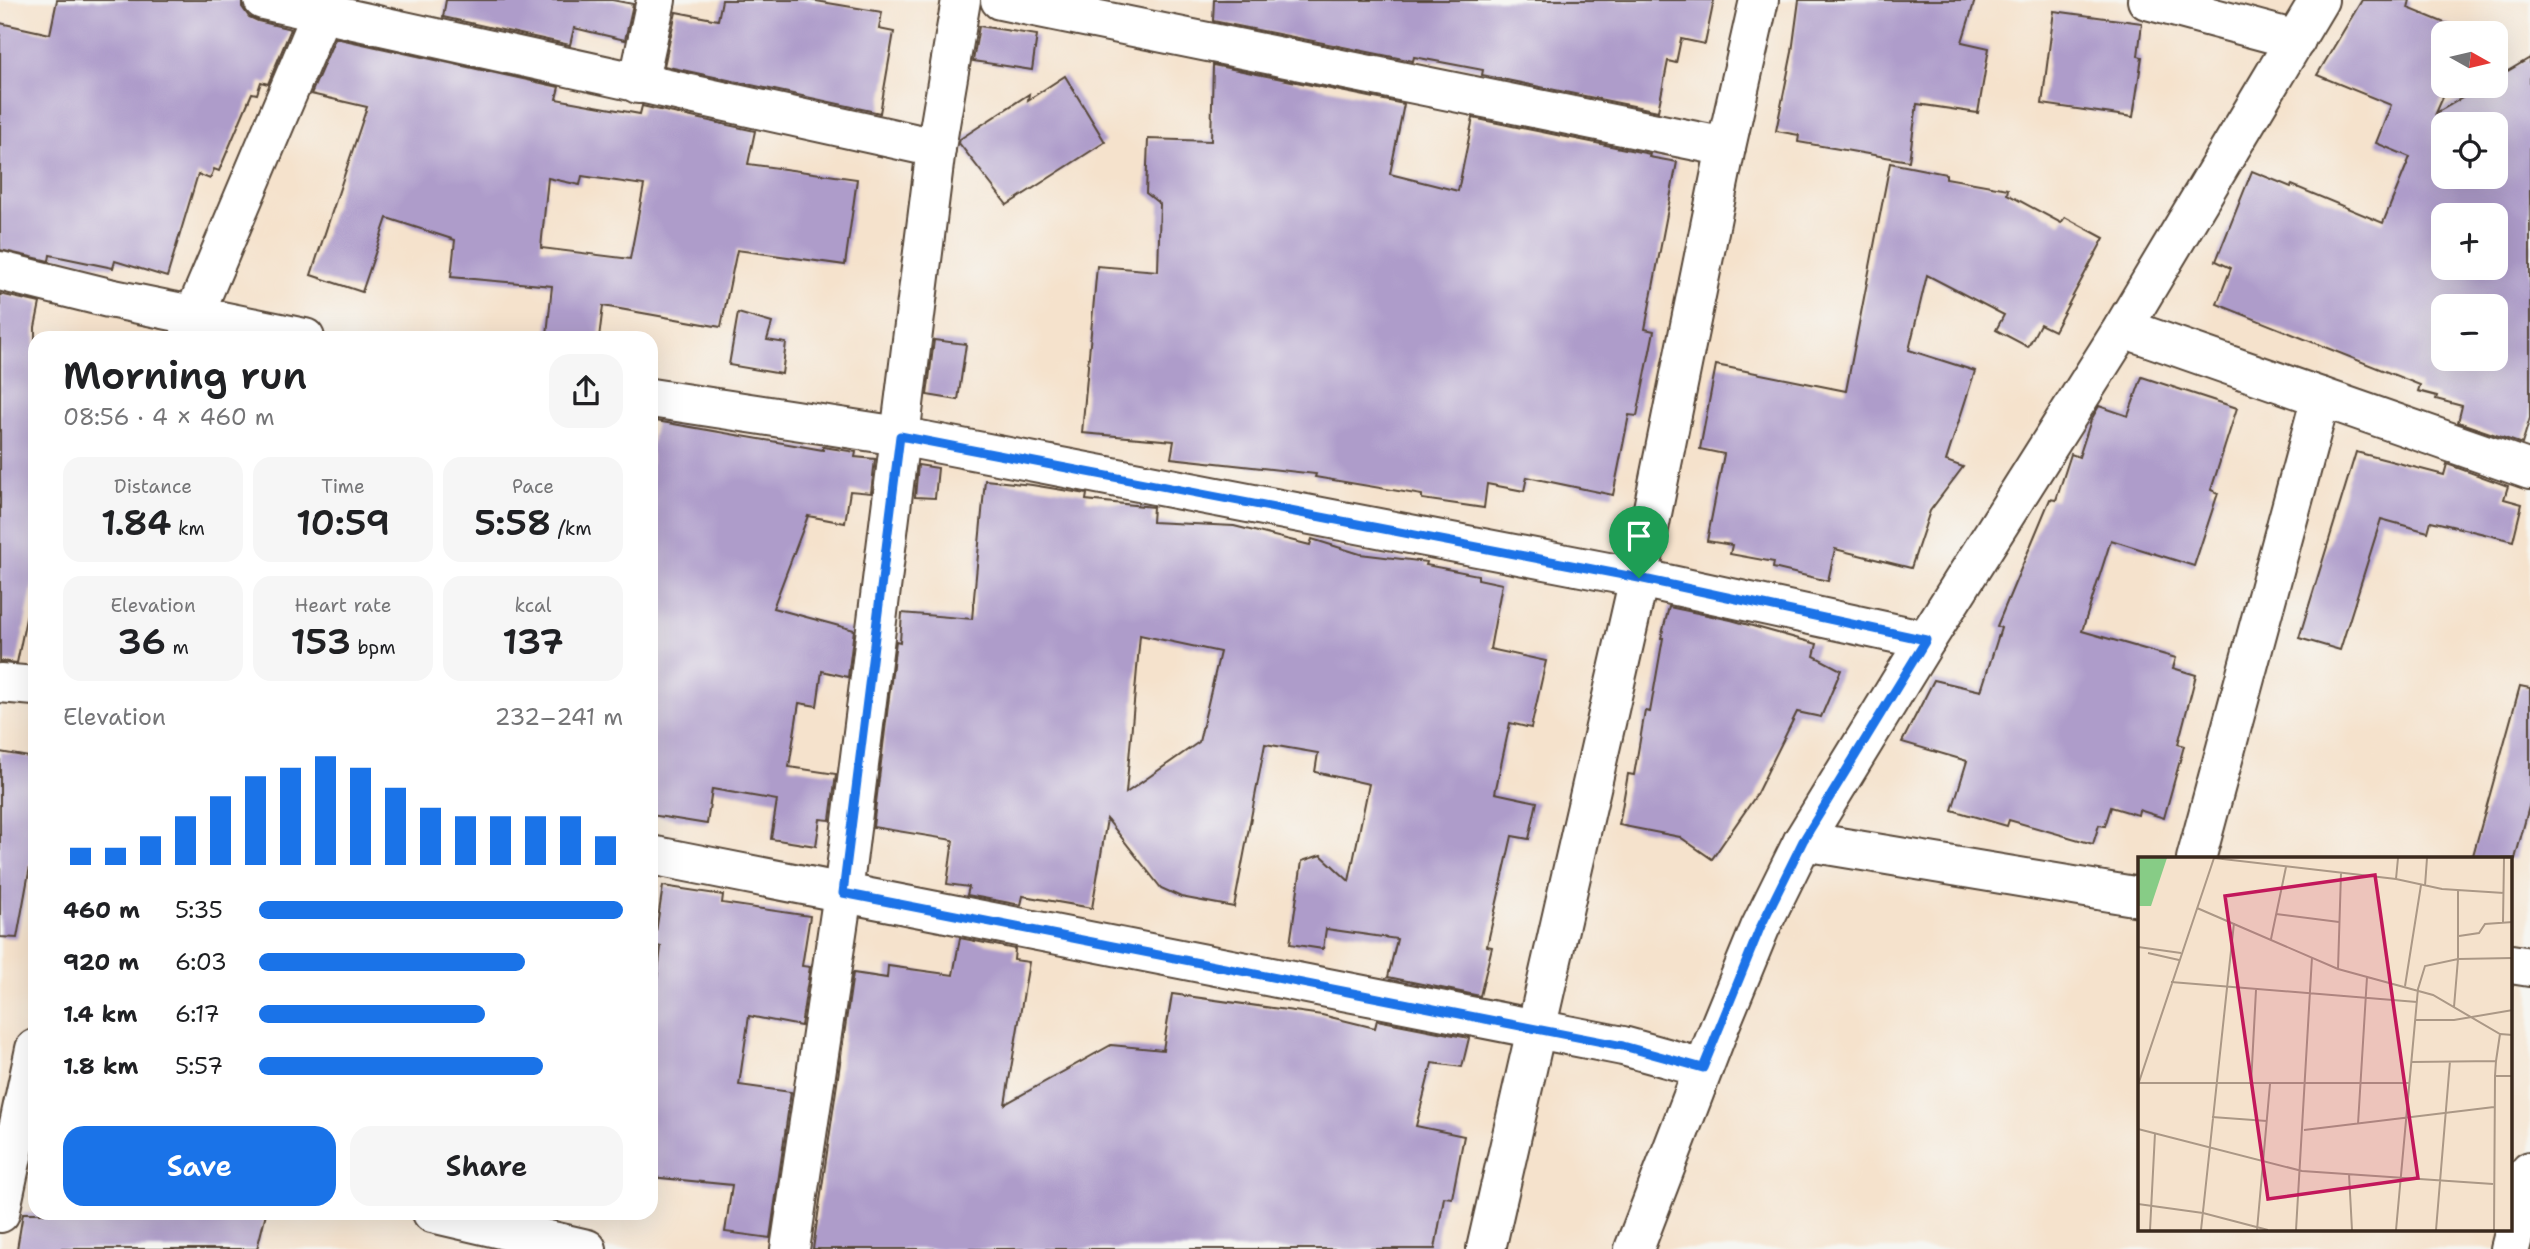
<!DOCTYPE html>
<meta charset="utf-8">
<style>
body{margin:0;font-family:"Shantell Sans",sans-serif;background:#f6f6f6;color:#202124;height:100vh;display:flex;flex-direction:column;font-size:26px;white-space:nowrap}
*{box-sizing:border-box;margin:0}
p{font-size:23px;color:#757577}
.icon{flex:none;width:38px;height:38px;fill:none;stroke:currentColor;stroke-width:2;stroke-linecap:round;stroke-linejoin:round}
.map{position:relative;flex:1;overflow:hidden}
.drawer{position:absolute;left:28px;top:331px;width:630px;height:889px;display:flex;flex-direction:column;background:#fff;border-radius:21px;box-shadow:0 7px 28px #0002}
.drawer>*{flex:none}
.needle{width:46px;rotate:98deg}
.tools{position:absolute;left:2431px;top:21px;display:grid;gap:14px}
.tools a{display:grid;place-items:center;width:77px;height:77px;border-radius:14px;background:#fff;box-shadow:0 7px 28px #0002;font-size:35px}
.pin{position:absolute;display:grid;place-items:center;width:60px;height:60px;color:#fff;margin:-72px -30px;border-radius:50% 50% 50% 0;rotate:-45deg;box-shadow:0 0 7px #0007}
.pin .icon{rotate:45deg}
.round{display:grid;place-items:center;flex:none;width:74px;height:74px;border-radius:21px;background:#f6f6f6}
.summary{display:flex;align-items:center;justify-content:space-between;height:119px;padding:0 35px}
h1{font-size:38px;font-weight:600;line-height:52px}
.figures{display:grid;grid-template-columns:repeat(3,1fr);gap:10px;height:119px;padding:7px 35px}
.figures div{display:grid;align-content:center;border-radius:18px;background:#f6f6f6;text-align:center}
.figures b{font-size:35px;font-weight:600}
.figures small{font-size:19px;font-weight:400}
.figures p{font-size:19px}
.chart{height:196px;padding:14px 35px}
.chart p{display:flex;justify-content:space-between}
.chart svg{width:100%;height:126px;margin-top:7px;stroke:#1a73e8;stroke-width:6}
.cta{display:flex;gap:14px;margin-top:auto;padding:14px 35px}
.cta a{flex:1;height:80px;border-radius:21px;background:#1a73e8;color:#fff;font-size:28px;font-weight:600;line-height:80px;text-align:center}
.cta a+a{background:#f6f6f6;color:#202124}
ul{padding:0 35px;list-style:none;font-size:23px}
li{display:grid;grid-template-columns:112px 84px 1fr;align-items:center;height:52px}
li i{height:18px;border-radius:9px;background:#1a73e8}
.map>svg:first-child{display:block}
</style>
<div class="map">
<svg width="2530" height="1249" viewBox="0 0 2530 1249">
<rect width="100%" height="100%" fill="#f6f6f2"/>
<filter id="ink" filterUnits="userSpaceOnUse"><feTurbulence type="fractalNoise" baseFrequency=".0143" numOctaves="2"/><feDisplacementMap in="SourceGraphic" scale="14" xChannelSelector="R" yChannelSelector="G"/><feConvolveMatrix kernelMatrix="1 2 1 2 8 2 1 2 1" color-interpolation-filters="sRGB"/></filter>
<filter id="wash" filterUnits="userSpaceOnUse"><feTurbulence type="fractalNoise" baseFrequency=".00686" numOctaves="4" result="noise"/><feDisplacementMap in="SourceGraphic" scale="28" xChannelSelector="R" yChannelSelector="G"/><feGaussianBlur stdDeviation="1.57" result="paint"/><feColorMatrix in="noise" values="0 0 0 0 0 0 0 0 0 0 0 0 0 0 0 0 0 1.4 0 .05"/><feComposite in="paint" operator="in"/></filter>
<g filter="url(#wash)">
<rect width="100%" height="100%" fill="#f5e2cc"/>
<g id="blocks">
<g fill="#ae9cca" fill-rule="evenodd">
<polygon points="57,0 242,0 242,7 249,17 258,21 291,29 268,84 261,82 257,94 252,93 219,171 214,169 210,179 198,174 167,277 115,261 113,268 50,255 49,261 0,250 0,23 50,34"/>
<polygon points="446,0 612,0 633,4 625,40 574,28 570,45 443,17"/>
<polygon points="722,0 810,0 882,12 879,29 894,32 880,113 664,66 676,12 718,20"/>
<polygon points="1214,0 1714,0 1705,44 1681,39 1676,63 1668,61 1658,111 1482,75 1483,70 1414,57 1413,61 1213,21"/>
<polygon points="1799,0 1975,0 1962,42 1989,48 1978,113 1917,104 1909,161 1798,142 1799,135 1776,131 1792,52"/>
<path d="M 2362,0 L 2410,0 L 2408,8 L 2469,33 L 2443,33 L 2443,86 L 2448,86 L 2436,113 L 2483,86 L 2496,86 L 2496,78 L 2530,58 L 2530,418 L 2522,444 L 2458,422 L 2462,406 L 2436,399 L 2437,396 L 2418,391 L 2420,385 L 2217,304 L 2231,268 L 2216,261 L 2252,171 L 2291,187 L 2292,185 L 2383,223 L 2410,157 L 2376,143 L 2391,105 L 2317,75 ZM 2443,124 L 2496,124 L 2496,177 L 2443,177 ZM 2443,215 L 2496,215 L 2496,268 L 2443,268 ZM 2443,306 L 2496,306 L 2496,359 L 2443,359 Z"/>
<polygon points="2054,11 2142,23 2138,56 2142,57 2133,117 2042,104"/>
<polygon points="979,26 1037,35 1032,70 973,61"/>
<path d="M 335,38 L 559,87 L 556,99 L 640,114 L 642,106 L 755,131 L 748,164 L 857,179 L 845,265 L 737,250 L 721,327 L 603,306 L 599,338 L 565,338 L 547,335 L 552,286 L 451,277 L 455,240 L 387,218 L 362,292 L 311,275 L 367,107 L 311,94 ZM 582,176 L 644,185 L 630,259 L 541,248 L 548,178 L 580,185 Z"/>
<polygon points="1213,65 1404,104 1390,174 1458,191 1473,118 1650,154 1649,157 1677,162 1645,329 1654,331 1637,416 1629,415 1613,495 1527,477 1524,491 1487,484 1484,508 1422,499 1422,495 1315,477 1316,474 1171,458 1174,441 1082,433 1097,266 1158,271 1160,204 1146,193 1148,139 1211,141"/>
<polygon points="1065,76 1105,142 1007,205 959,143 960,139 1029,94 1028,100"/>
<polygon points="1890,163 1946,174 1946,178 2008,189 2007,194 2061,223 2065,217 2104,238 2054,331 2040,324 2028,347 1996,330 2004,315 1927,275 1909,350 1975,371 1946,461 1963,467 1930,511 1911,568 1835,549 1828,581 1773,568 1774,562 1730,554 1732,545 1707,541 1724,454 1700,449 1716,365 1846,391"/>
<polygon points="0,294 40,303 35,327 35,574 17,663 0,661"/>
<polygon points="738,313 772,323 767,340 786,343 782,374 729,365"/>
<polygon points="934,340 966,344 958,400 927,395"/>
<polygon points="2142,377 2237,408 2211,490 2218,493 2194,566 2111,540 2082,631 2176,658 2173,668 2196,675 2178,744 2184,746 2164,818 2139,810 2138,815 2111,807 2105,826 2099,825 2093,844 2009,820 2007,826 1952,810 1967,761 1902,742 1934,680 1981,691 2001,628 1997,626 2050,499 2056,500 2071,454 2079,457 2091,420 2099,406 2128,416"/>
<polygon points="656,421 823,450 823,447 856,452 855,457 875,459 871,493 850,491 845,523 808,516 773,608 854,630 848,677 822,671 817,706 799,703 789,767 836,774 830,820 820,819 816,846 771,839 777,800 712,789 707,824 651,815 651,446"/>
<polygon points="2356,452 2444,475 2447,464 2508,486 2504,499 2522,504 2513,541 2431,521 2428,532 2381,519 2340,650 2299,638"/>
<polygon points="918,465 938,468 935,498 915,497"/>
<path d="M 985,480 L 1032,485 L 1087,494 L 1086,500 L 1153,507 L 1152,522 L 1234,526 L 1310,545 L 1312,539 L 1360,554 L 1427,562 L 1426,565 L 1478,575 L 1478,579 L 1502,584 L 1490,649 L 1546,661 L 1531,728 L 1510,723 L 1495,793 L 1537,802 L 1529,839 L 1512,836 L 1487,946 L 1492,947 L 1480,996 L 1388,977 L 1397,939 L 1326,929 L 1323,949 L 1290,944 L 1302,861 L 1321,855 L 1349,881 L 1369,784 L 1315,772 L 1318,753 L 1265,744 L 1234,907 L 1181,897 L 1161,888 L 1107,819 L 1092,908 L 1023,896 L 1021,905 L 967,895 L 969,887 L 947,884 L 953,840 L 873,827 L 896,641 L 900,642 L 902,613 L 972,619 ZM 1140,635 L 1220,652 L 1199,742 L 1126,793 Z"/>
<polygon points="1669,607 1731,620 1817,644 1814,656 1841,670 1821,717 1797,712 1755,797 1712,859 1680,837 1619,825 1628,774 1634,775 1645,711 1650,712 1663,638 1661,638"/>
<polygon points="2520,686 2530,688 2530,803 2515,859 2472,859"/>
<polygon points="0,752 35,758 35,839 17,938 0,937"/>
<polygon points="663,886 723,895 722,903 810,916 802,966 810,967 801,1026 749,1016 739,1085 791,1092 770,1238 725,1232 732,1185 651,1177 651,1029 661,947 654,945"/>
<polygon points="960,938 1015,949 1014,960 1029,962 1005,1104 1111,1045 1163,1050 1172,994 1322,1015 1375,1028 1377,1020 1469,1038 1462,1067 1432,1063 1416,1126 1464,1136 1452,1198 1444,1197 1435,1249 813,1249 853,973 887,978 888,966 953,975"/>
<polygon points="23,1213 266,1213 257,1249 17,1249"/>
</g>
</g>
</g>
<g filter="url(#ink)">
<use href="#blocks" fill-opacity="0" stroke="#574638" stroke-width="2"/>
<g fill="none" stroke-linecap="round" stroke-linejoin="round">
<g stroke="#574638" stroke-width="42">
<g id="minor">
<polyline points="263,0 936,148"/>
<polyline points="1000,0 1726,147"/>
<polyline points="2147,0 2296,40"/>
<polyline points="638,84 656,0"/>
<polyline points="0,271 109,298 305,338"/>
<polyline points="2123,328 2530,470"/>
<polyline points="189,338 194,315 327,0"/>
<polyline points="651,398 899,436 1639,578 1926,640"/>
<polyline points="0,683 35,686"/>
<polyline points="1803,841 2140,897"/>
<polyline points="651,855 1623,1046 1703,1068"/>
<polyline points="2196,859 2321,397"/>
<polyline points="2511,964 2530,967"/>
<polyline points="0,1213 35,1049"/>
<polyline points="432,1213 587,1249"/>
<polyline points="790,1249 843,893 936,148 961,0"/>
<polyline points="1486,1249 1639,578 1726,147 1759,0"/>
<polyline points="1634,1249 1721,1023 1760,928 1803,841 1926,640 2123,328 2319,0"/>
<polyline points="2510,1249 2530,1171"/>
</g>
</g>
<use href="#minor" stroke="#fff" stroke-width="38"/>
</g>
</g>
<g fill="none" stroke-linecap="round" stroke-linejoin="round" filter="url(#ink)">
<g stroke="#fff" stroke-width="14">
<polygon id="route" points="900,436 1639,578 1926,640 1803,841 1760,928 1703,1068 1623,1046 843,893"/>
</g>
<use href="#route" stroke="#1a73e8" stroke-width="9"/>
</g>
<g transform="translate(2138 857)">
<rect width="374" height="374" fill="#f5e2cc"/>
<path d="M 0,1 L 29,1 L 13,49 L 0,49 Z" fill="#87cc86"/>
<path fill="none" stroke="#ab9886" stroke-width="2" d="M 76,1 L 258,22 L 304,32 L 366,36M 258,22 L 260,1M 287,29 L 289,1M 320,34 L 320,102 L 375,101M 59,51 L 200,112 L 295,138 L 362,177 L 375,178M 138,57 L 201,65M 365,65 L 366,1M 321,79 L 341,76 L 347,67 L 375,65M 133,82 L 148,10M 0,90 L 43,96M 10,96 L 41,103M 200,112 L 203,16M 33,125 L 279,145M 267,129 L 283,28M 277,163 L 316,163 L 375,153M 358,204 L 362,177M 274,205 L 358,204 L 357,219M 1,226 L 272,226M 113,227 L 118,133M 0,228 L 76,1M 74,260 L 129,264M 220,267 L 229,120M 0,272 L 164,314 L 355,327M 166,273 L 356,250M 211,317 L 214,373M 0,347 L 65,356 L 130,373M 12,373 L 17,276M 63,373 L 96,66M 119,373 L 132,227M 158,373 L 174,100M 258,373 L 280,132 L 287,109 L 320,102 L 316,150M 298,373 L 312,204M 356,373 L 357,219 L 375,219"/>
<path fill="#c2185b" fill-opacity="0.15" stroke="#c2185b" stroke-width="3.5" d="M 237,18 L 280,321 L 130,342 L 87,39 Z"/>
<rect width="374" height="374" fill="none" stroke="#3b2a1e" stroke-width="3.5"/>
</g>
</svg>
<div class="tools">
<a><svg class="needle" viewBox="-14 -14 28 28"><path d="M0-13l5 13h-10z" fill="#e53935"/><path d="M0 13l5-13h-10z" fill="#757577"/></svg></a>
<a><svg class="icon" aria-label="locate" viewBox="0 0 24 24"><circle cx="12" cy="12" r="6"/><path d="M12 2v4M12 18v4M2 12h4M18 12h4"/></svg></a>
<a>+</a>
<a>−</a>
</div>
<div class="pin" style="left:1639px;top:578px;background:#1e9e55"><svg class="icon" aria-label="arrive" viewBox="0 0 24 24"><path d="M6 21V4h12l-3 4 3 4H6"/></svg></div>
<section class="drawer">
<div class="summary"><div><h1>Morning run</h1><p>08:56 · 4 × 460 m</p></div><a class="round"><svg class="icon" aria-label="share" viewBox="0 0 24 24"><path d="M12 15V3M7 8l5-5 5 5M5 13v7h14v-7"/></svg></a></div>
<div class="figures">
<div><p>Distance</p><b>1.84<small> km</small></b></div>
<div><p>Time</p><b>10:59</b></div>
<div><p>Pace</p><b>5:58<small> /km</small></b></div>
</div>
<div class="figures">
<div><p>Elevation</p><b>36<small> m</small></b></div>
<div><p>Heart rate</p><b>153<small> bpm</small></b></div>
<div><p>kcal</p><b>137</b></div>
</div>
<div class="chart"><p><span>Elevation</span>232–241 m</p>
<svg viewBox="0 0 160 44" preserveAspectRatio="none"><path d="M5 44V38M15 44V38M25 44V34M35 44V27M45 44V20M55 44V13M65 44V10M75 44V6M85 44V10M95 44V17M105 44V24M115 44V27M125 44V27M135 44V27M145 44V27M155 44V34"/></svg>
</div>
<ul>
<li><b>460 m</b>5:35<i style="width:100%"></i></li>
<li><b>920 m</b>6:03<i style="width:73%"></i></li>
<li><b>1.4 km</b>6:17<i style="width:62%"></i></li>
<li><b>1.8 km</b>5:57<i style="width:78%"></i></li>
</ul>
<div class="cta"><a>Save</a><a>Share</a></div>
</section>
</div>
